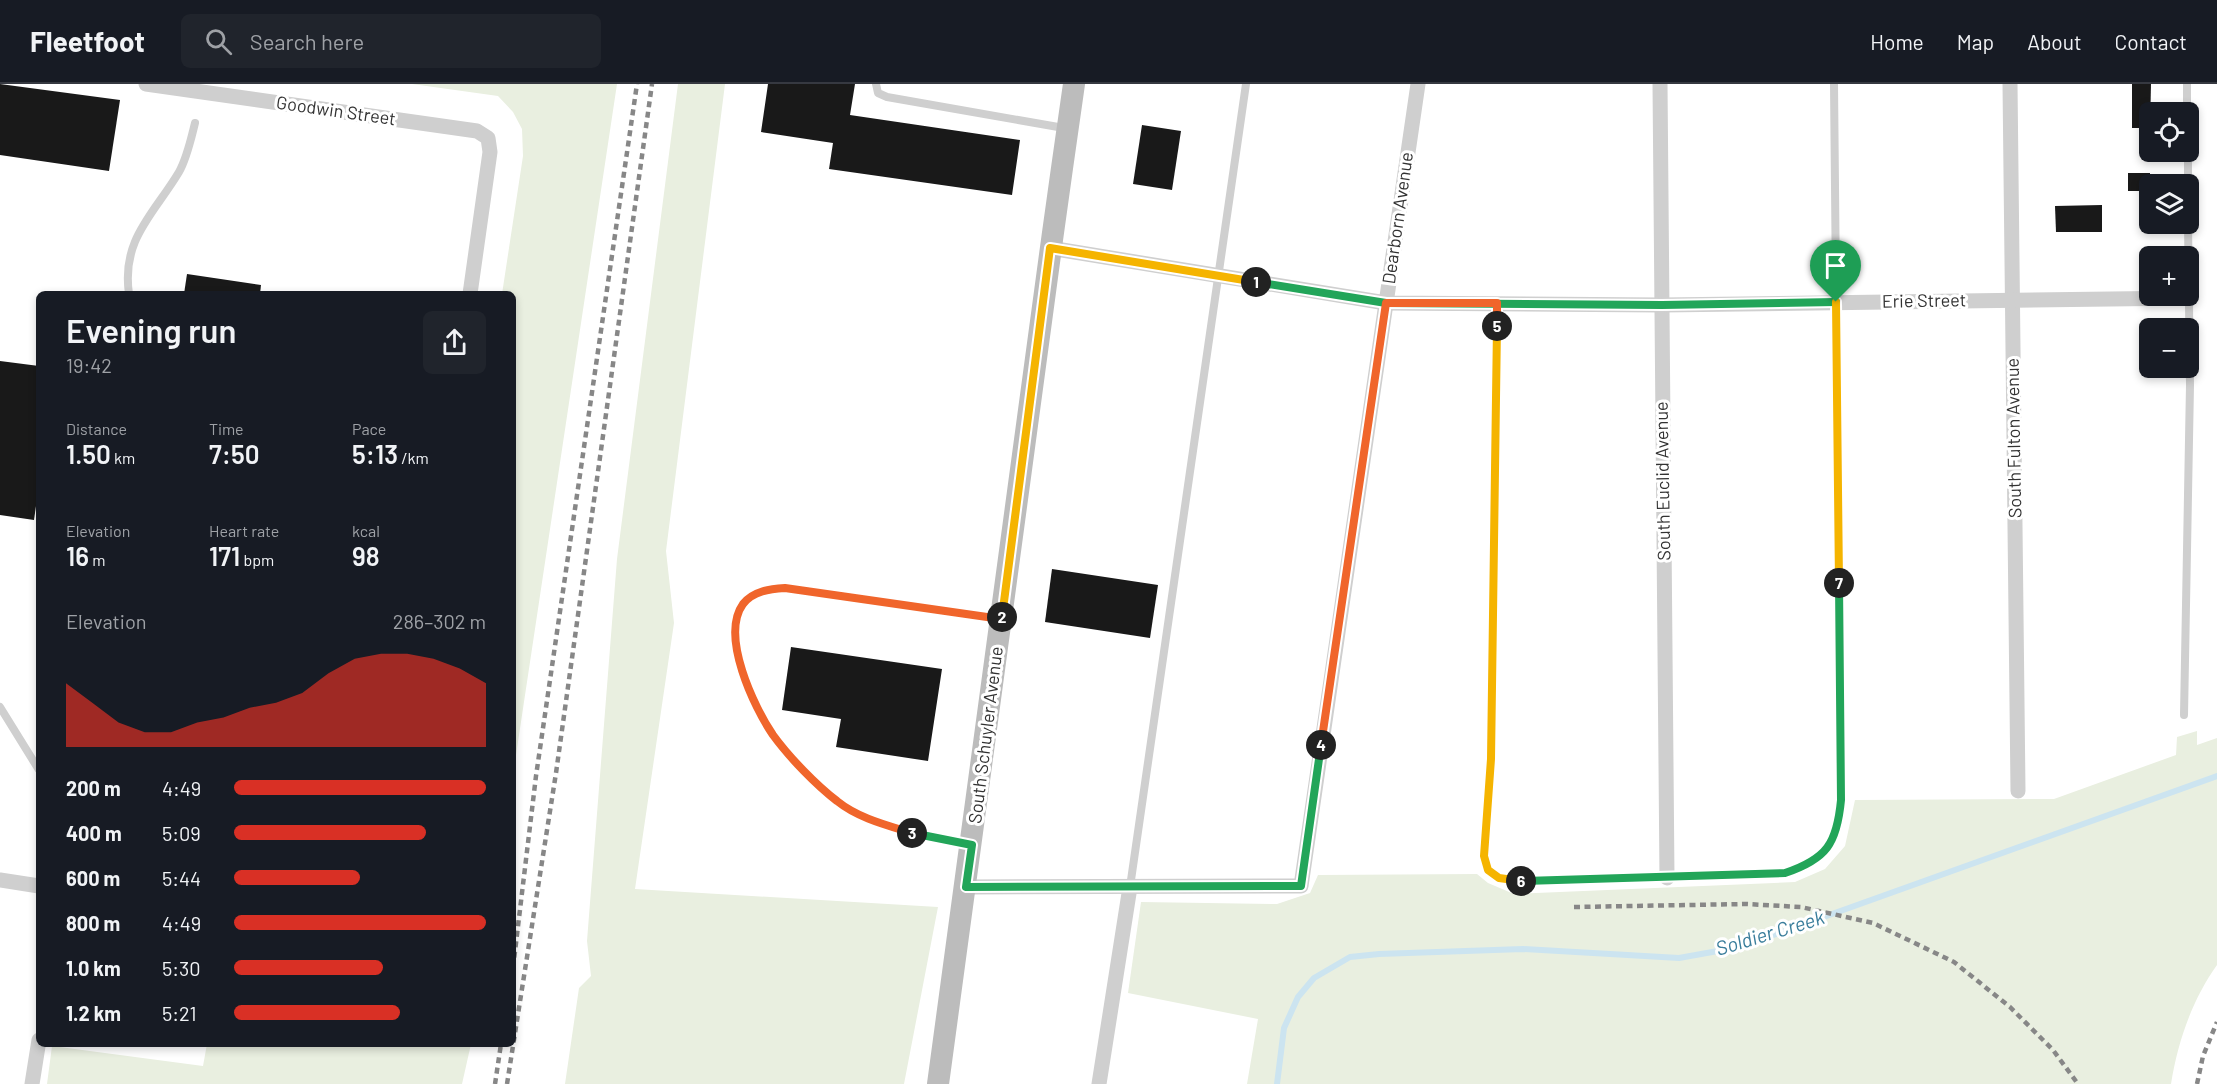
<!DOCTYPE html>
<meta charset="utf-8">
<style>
body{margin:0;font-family:Barlow,sans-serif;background:#20242c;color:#f1f3f6;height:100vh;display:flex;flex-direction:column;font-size:22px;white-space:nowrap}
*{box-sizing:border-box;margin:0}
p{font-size:20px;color:#9ea1a6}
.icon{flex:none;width:33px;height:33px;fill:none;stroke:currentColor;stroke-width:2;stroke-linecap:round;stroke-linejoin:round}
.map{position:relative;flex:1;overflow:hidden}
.sheet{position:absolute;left:36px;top:207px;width:480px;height:756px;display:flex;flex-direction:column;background:#171b24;border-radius:9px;box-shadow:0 3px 9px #0003}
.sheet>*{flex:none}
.fabs{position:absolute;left:2139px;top:18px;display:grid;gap:12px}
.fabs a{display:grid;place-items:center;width:60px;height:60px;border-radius:9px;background:#171b24;box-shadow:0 3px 9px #0003;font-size:30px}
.pin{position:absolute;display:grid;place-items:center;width:51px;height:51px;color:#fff;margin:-62px -26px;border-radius:50% 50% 50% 0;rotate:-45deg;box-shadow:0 0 6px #0007}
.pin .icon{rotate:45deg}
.km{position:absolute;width:30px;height:30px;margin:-15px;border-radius:50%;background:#222;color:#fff;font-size:16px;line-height:30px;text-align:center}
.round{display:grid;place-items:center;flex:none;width:63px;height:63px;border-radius:9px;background:#20242c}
.summary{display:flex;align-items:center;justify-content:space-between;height:102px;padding:0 30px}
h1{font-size:33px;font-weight:600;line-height:45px}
.stats{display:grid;grid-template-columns:repeat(3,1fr);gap:9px;height:102px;padding:6px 30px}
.stats div{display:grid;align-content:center}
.stats b{font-size:26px;font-weight:600}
.stats small{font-size:16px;font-weight:400}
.stats p{font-size:16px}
.chart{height:168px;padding:12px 30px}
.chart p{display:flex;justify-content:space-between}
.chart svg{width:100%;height:108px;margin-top:6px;fill:#d93025;opacity:.7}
ul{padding:0 30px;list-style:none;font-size:20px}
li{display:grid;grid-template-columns:96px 72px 1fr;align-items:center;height:45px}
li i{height:15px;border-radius:8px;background:#d93025}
header{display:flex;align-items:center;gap:36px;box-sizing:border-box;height:84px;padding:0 30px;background:#171b24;border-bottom:2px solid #363941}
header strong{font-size:28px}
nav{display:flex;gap:33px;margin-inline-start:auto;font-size:21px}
.search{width:420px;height:54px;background:#20242c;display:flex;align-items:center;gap:15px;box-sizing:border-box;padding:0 21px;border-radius:9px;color:#9ea1a6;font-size:22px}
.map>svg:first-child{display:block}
</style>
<header>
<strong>Fleetfoot</strong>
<div class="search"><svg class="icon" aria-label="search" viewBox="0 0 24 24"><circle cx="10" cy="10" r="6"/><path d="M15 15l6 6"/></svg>Search here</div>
<nav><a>Home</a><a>Map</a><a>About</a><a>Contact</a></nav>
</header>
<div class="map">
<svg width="2217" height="1000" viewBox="0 0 2217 1000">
<rect width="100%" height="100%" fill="#fff"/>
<g fill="#e9efe0">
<polygon points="412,0 617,0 513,691 513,210 502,210 523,72 522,45 513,28 498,12"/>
<polygon points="678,0 725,0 666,467 674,539 635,805 938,823 904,1000 565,1000 579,904 591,892 587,857 617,475"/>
<path d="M 2197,647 L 2197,661 L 2217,654 L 2217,881 C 2192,916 2178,957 2171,1000 L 1247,1000 L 1258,935 L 1128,909 L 1141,818 L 1277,820 L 1310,809 L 1318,791 L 1477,790 L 1488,799 L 1514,810 L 1795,798 L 1825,785 L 1845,762 L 1855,716 L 2054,715 L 2176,671 L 2177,653 Z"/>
<polygon points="207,960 471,960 462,1000 47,1000 52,962 203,982"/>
</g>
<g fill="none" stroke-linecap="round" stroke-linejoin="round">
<polyline stroke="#cce4f0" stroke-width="6" points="1277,1000 1284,944 1298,913 1314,894 1350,873 1379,870 1523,865 1679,874 1740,863 2217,692"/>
</g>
<g fill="#191919">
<polygon points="0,0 120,16 109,87 0,71"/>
<polygon points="768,0 855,0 850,31 1020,56 1012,111 829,85 833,59 761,48"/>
<polygon points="2132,0 2151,0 2150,44 2132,44"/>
<polygon points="1142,41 1181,47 1172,106 1133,100"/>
<rect x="2128" y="89" width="22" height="18"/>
<polygon points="2102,121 2102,148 2056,148 2055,122"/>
<polygon points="187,190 261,201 260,210 184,210"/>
<polygon points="0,277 39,282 39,401 34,436 0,431"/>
<polygon points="1052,485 1158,501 1150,554 1045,538"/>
<polygon points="791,563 942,585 928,677 836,663 841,635 782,626"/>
</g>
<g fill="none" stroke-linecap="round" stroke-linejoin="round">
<g stroke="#cfcfcf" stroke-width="8">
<polyline points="876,0 878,9 887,13 1064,44"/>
<polyline points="2187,0 2187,28"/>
<polyline points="2188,68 2188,100"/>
<path d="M 129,210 C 121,155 154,130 179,88 C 187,74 191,55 195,39"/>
<path d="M 1497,219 L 1491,675 L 1484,772 L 1488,786 L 1499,794 L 1517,797 L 1785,789 C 1827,775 1837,759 1841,716 L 1834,0"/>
<polyline points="0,623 39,686"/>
<polyline points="2184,631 2190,301 2188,138"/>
<path d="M 969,760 C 927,753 870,744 836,717 C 815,700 788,673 773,651 C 754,623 720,552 744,520 C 753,507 770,505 785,504 L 1000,535"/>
<polyline points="1130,803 1246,0"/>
</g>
<g stroke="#cfcfcf" stroke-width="15">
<polyline points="146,0 477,47 488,54 490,68 470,210"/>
<polyline points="1660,0 1667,794"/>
<polyline points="2010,0 2018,707"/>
<polyline points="1050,164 1386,219 1662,221 2189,214"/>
<polyline points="0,796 39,802"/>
<polyline points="966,803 1301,802 1418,0"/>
<polyline points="32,1000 39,956"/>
<polyline points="1099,1000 1130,803"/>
</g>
<path stroke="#bcbcbc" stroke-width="22" d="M 938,1000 C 985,667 1026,333 1074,0"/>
<g stroke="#878787" stroke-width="4.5" stroke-dasharray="6 4.5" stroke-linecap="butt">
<polyline points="1574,823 1746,820 1801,823 1873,839 1954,878 2010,923 2053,966 2078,1000"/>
<polyline points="513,884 536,692 637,0"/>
<polyline points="495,1000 501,960"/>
<polyline points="507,1000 556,689 652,0"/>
<polyline points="2197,1000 2203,972 2217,938"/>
</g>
</g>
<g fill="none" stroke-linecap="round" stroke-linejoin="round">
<g stroke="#fff" stroke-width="12">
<polyline id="split-1" points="1256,198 1386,219 1662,221 1836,218"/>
</g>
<g stroke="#fff" stroke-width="12">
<polyline id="split-2" points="1002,533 1050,164 1256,198"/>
</g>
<g stroke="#fff" stroke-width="12">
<path id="split-3" d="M 912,749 C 886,741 858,734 837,717 C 816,701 789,673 773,651 C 754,623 720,552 743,520 C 753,507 770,505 785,504 L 1001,535 L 1002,533"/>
</g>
<g stroke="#fff" stroke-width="12">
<polyline id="split-4" points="912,749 972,761 966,803 1301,802 1321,661"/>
</g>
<g stroke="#fff" stroke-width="12">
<polyline id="split-5" points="1321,661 1386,219 1497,219 1497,242"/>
</g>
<g stroke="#fff" stroke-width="12">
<polyline id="split-6" points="1497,242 1491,675 1484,772 1488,786 1499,794 1521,797"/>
</g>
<g stroke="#fff" stroke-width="12">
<path id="split-7" d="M 1521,797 L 1785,789 C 1827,775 1837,759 1841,716 L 1839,499"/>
</g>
<g stroke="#fff" stroke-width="12">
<polyline id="split-8" points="1836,218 1839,499"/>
</g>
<use href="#split-1" stroke="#22a559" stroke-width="8"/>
<use href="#split-2" stroke="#f5b400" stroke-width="8"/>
<use href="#split-3" stroke="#f0652b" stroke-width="8"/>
<use href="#split-4" stroke="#22a559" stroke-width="8"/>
<use href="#split-5" stroke="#f0652b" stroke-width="8"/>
<use href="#split-6" stroke="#f5b400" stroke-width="8"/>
<use href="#split-7" stroke="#22a559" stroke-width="8"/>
<use href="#split-8" stroke="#f5b400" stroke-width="8"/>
</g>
<g text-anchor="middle" stroke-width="6" stroke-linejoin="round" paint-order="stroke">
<g font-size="18" fill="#323232" stroke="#fff">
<text transform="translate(336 27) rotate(8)" y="6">Goodwin Street</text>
<text transform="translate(1398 134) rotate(-82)" y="6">Dearborn Avenue</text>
<text transform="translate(1924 217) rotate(-1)" y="6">Erie Street</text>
<text transform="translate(2014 354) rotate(-91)" y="6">South Fulton Avenue</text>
<text transform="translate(1663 397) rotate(-91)" y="6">South Euclid Avenue</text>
<text transform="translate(986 651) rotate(-83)" y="6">South Schuyler Avenue</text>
</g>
<g font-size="20" font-style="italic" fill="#397d9b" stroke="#fff">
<text transform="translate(1770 849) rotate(-17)" y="7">Soldier Creek</text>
</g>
</g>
</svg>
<div class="fabs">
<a><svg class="icon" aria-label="locate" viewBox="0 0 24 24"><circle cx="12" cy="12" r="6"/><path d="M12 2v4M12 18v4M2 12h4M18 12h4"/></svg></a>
<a><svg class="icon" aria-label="layers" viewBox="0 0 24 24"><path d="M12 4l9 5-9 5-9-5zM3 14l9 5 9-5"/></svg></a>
<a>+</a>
<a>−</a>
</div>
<div class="pin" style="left:1836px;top:218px;background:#1e9e55"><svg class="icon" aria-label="arrive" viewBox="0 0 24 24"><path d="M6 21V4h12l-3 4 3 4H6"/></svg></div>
<b class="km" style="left:1256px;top:198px">1</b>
<b class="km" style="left:1002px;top:533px">2</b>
<b class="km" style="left:912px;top:749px">3</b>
<b class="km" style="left:1321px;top:661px">4</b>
<b class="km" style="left:1497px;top:242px">5</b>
<b class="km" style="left:1521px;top:797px">6</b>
<b class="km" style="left:1839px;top:499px">7</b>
<section class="sheet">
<div class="summary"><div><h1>Evening run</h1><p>19:42</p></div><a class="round"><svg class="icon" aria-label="share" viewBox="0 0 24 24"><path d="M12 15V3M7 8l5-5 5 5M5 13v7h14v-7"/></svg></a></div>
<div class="stats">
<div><p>Distance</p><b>1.50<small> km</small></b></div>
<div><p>Time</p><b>7:50</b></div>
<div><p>Pace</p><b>5:13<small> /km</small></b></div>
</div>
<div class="stats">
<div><p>Elevation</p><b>16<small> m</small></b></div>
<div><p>Heart rate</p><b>171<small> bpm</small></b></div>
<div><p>kcal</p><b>98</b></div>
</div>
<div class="chart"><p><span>Elevation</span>286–302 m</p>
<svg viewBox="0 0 160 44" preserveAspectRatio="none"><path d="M0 44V18L10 26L20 34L30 38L40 38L50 34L60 32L70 28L80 26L90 22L100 14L110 8L120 6L130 6L140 8L150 12L160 18V44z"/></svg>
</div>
<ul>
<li><b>200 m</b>4:49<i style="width:100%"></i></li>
<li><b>400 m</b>5:09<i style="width:76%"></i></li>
<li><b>600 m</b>5:44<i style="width:50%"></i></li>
<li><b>800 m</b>4:49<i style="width:100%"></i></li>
<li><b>1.0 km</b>5:30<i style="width:59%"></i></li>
<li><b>1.2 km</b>5:21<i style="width:66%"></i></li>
</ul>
</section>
</div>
